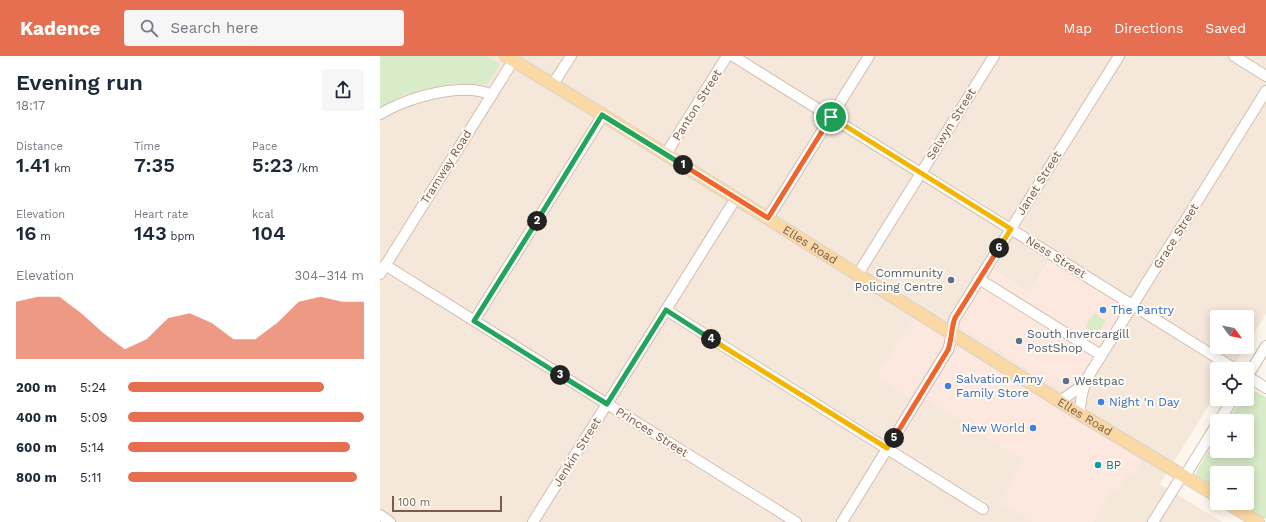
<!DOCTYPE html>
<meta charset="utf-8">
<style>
body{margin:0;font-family:"Work Sans",sans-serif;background:#f6f6f7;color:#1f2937;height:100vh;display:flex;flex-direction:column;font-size:15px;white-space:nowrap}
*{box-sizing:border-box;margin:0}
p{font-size:13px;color:#747a83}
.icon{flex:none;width:22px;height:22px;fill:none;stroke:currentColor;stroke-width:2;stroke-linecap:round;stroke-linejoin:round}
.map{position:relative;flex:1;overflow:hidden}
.drawer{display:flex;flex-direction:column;background:#fff;width:380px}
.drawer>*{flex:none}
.needle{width:26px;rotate:122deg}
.buttons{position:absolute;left:830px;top:254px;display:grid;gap:8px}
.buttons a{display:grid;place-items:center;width:44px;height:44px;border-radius:4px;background:#fff;box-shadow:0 2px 10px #0003;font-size:20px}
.scale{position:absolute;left:12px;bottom:10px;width:110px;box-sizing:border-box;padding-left:4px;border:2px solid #7a5c4d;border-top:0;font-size:11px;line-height:14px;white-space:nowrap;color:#7a5c4d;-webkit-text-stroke:3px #fffaf3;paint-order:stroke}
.pin{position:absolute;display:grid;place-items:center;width:34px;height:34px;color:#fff;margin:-17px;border:2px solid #fff;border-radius:50%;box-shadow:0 1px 4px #0007}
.km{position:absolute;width:20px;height:20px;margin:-10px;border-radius:50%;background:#222;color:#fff;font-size:11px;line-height:20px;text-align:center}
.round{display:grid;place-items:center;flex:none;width:42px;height:42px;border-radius:4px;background:#f6f6f7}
.head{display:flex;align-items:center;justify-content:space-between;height:68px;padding:0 16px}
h1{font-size:22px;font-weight:600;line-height:30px}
.figures{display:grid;grid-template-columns:repeat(3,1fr);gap:6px;height:68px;padding:4px 16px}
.figures div{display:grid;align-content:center}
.figures b{font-size:20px;font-weight:600}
.figures small{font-size:11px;font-weight:400}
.figures p{font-size:11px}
.chart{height:112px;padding:8px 16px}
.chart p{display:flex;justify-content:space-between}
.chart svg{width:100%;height:72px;margin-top:4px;fill:#e76f51;opacity:.7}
ul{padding:0 16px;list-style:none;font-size:13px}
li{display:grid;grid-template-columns:64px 48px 1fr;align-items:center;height:30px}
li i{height:10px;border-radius:5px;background:#e76f51}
header{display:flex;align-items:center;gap:24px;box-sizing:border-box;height:56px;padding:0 20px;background:#e76f51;color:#fff}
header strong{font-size:19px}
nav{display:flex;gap:22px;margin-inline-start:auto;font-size:14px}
.search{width:280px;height:36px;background:#f6f6f7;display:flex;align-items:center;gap:10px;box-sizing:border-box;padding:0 14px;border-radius:4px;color:#747a83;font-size:15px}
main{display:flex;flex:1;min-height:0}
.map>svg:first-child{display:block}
</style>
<header>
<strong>Kadence</strong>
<div class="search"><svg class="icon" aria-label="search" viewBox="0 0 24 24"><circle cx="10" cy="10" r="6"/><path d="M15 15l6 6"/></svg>Search here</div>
<nav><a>Map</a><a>Directions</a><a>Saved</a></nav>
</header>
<main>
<section class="drawer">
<div class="head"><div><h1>Evening run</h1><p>18:17</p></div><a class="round"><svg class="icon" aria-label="share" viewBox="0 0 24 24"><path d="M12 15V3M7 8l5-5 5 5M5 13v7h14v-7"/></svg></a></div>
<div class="figures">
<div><p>Distance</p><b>1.41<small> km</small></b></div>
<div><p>Time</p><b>7:35</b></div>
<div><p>Pace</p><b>5:23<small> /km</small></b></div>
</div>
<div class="figures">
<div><p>Elevation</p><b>16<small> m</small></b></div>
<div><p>Heart rate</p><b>143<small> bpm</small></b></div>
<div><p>kcal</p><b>104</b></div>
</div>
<div class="chart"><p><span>Elevation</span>304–314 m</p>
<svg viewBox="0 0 160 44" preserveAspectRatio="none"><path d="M0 44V9L10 6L20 6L30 16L40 28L50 38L60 32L70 19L80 16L90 22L100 32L110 32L120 22L130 9L140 6L150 9L160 9V44z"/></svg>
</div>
<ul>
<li><b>200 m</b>5:24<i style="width:83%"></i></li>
<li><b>400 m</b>5:09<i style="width:100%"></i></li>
<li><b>600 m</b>5:14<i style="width:94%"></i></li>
<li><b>800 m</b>5:11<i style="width:97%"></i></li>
</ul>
</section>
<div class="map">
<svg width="886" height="466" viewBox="0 0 886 466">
<rect width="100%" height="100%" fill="#fdf6ec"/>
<path fill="#f5e8da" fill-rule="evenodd" d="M 0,0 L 886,0 L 886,258 L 867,288 L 867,261 L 837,261 L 837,291 L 865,291 L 852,313 L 837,313 L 837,336 L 780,428 L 842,466 L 712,466 L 732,432 L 737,434 L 747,417 L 761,405 L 544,341 L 644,404 L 620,446 L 653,466 L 0,466 ZM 670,203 L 690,339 L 616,215 L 649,237 Z"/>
<g fill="#fde8e0">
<polygon points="671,203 745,249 690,339 577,269 613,214 649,237"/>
<polygon points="537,257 569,277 529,342 496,321"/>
<polygon points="579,286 762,405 752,420 747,418 737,435 732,433 712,466 653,466 620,446 644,404 544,341"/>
</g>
<g fill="#d8ecc9">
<polygon points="0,0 107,0 120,8 108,28 69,28 23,39 0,52"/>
<polygon points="714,257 726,265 717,279 705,271"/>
<polygon points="869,334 877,336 886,341 886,463 860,447 867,447 867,417 837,417 837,433 815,418 837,381 837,395 867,395 867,365 847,365 862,343 867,343 867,336"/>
</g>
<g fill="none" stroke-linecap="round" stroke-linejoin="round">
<g stroke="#d1beb0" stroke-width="12">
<g id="minor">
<polyline points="353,0 855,313"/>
<polyline points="854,0 886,20"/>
<polyline points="173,28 191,0"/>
<path d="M 0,58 C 7,54 13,51 20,48 C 44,38 88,27 112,39"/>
<polyline points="286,98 347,0"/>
<polyline points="388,162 489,0"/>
<polyline points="5,209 416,466"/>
<polyline points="0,218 133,5"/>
<polyline points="478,218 614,0"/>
<polyline points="599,223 721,299"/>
<polyline points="286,254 603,453"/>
<polyline points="94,265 223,59"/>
<polyline points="867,320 886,332"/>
<polyline points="867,321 886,290"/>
<polyline points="680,345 696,334 706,324 886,35"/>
<path d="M 700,358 C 700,347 701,339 705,328"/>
<polyline points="839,365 853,343"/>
<polyline points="0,459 10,466"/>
<polyline points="153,466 356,142"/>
<path d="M 462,466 L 568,294 C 572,283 571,272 575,262 L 739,0"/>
<polyline points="773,466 798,426 808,415 837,368"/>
</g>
</g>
<g stroke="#dad1cd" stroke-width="14">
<g id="major">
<path id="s1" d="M 126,0 L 223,59 L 700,358 L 837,440"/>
<polyline points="848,447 878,466"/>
</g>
</g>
<use href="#minor" stroke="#fff" stroke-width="10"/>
<use href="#major" stroke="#fbd9a5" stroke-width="12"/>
</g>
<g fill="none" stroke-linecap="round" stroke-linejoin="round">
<g stroke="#fff" stroke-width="8">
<polyline id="split-1" points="303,109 388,162 451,61"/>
</g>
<g stroke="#fff" stroke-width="8">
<polyline id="split-2" points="157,165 222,59 303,109"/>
</g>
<g stroke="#fff" stroke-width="8">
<polyline id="split-3" points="157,165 94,265 180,319"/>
</g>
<g stroke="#fff" stroke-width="8">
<polyline id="split-4" points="180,319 227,348 286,254 331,283"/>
</g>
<g stroke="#fff" stroke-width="8">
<polyline id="split-5" points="331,283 507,392 514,382"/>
</g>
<g stroke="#fff" stroke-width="8">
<path id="split-6" d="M 514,382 L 568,294 C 572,283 571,272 575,262 L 619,192"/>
</g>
<g stroke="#fff" stroke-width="8">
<polyline id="split-7" points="451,61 631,173 619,192"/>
</g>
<use href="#split-1" stroke="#f0652b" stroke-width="5"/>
<use href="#split-2" stroke="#22a559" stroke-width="5"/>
<use href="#split-3" stroke="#22a559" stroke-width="5"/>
<use href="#split-4" stroke="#22a559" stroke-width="5"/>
<use href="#split-5" stroke="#f5b400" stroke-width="5"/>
<use href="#split-6" stroke="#f0652b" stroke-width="5"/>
<use href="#split-7" stroke="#f5b400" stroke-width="5"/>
</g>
<g fill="#5c6f8a" stroke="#fffaf3" stroke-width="1.5">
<circle cx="571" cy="224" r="4"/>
<circle cx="639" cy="285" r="4"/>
<circle cx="686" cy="325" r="4"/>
</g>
<g fill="#3f7fe0" stroke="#fffaf3" stroke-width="1.5">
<circle cx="723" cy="254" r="4"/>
<circle cx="568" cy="330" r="4"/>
<circle cx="721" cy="346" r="4"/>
<circle cx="653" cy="372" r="4"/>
</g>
<circle fill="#0f9aa8" stroke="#fffaf3" stroke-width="1.5" cx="718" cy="409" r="4"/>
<g text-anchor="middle" stroke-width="4" stroke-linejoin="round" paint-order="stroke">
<g font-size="12" fill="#7a5c4d" stroke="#fffaf3">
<text transform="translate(317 49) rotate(-58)" y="4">Panton Street</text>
<text transform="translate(571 68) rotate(-58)" y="4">Selwyn Street</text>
<text transform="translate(66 111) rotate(-58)" y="4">Tramway Road</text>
<text transform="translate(659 127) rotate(-58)" y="4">Janet Street</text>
<text transform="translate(796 180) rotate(-58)" y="4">Grace Street</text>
<text dy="4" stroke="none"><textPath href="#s1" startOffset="358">Elles Road</textPath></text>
<text transform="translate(676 201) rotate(32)" y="4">Ness Street</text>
<text dy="4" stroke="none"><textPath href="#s1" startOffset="682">Elles Road</textPath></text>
<text transform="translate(272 376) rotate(32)" y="4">Princes Street</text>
<text transform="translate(197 396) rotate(-58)" y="4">Jenkin Street</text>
</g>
<g font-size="12" fill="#4e5e75" stroke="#fffaf3" text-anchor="start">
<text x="563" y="221" text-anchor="end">Community<tspan x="563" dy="14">Policing Centre</tspan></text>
<text x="647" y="282">South Invercargill<tspan x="647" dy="14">PostShop</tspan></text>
<text x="694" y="329">Westpac</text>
</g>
<g font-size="12" fill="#366cbe" stroke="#fffaf3" text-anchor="start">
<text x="731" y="258">The Pantry</text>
<text x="576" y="327">Salvation Army<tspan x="576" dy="14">Family Store</tspan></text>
<text x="729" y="350">Night 'n Day</text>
<text x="645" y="376" text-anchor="end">New World</text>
</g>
<g font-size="12" fill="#0d838f" stroke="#fffaf3" text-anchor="start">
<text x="726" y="413">BP</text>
</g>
</g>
</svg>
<div class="buttons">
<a><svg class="needle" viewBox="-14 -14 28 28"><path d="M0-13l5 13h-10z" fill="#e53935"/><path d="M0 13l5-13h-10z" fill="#747a83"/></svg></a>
<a><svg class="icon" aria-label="locate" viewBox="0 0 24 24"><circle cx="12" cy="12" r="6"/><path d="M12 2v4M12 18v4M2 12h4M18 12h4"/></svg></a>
<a>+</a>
<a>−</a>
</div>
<div class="scale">100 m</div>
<div class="pin" style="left:451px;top:61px;background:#1e9e55"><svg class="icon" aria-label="arrive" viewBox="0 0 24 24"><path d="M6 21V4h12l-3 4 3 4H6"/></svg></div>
<b class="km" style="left:303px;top:109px">1</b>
<b class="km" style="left:157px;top:165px">2</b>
<b class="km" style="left:180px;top:319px">3</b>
<b class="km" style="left:331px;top:283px">4</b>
<b class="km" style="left:514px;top:382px">5</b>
<b class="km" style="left:619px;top:192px">6</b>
</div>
</main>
